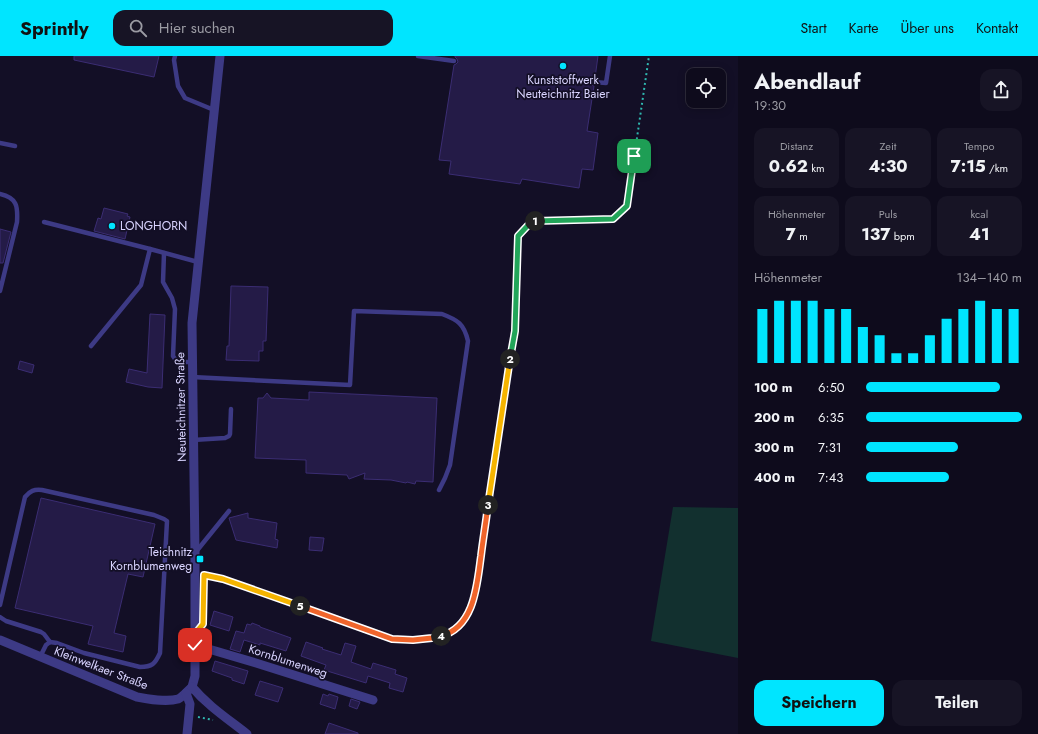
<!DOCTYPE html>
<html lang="de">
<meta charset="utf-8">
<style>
body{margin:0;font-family:Jost,sans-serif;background:#171425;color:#f1f3f6;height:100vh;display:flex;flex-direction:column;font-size:15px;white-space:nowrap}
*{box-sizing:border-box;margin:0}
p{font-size:13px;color:#9b9ba3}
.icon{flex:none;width:22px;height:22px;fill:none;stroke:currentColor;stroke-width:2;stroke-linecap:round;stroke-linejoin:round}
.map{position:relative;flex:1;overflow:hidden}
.sheet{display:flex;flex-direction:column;background:#0e0b1c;width:300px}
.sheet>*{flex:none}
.fabs{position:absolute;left:686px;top:12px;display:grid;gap:8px}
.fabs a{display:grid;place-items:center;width:40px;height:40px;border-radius:8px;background:#0e0b1c;box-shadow:0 2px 10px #0003,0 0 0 1px #2e2b3b;font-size:20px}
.pin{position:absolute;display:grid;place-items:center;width:34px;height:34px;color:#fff;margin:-17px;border-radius:8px;box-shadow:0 2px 6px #0006}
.km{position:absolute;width:20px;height:20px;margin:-10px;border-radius:50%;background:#222;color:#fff;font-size:11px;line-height:20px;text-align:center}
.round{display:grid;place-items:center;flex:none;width:42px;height:42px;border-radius:12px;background:#171425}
.headline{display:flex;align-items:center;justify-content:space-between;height:68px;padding:0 16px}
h1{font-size:22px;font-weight:700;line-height:30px}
.figures{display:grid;grid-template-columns:repeat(3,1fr);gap:6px;height:68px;padding:4px 16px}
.figures div{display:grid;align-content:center;border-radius:10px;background:#171425;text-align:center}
.figures b{font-size:17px;font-weight:700}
.figures small{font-size:11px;font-weight:400}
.figures p{font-size:11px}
.chart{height:112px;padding:8px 16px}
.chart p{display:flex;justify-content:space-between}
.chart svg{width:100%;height:72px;margin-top:4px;stroke:#00e5ff;stroke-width:6}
.action{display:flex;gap:8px;margin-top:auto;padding:8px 16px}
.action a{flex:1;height:46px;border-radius:12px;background:#00e5ff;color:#111;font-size:16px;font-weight:700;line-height:46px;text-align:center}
.action a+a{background:#171425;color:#f1f3f6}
ul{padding:0 16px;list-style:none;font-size:13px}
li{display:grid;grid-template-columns:64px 48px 1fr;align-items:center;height:30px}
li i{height:10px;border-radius:5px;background:#00e5ff}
header{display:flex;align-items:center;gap:24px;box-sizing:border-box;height:56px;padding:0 20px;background:#00e5ff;color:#111}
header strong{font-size:19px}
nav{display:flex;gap:22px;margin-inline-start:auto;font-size:14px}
.search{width:280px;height:36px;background:#171425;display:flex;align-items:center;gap:10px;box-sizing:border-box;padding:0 14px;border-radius:12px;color:#9b9ba3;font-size:15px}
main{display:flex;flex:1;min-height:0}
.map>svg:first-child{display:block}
</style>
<header>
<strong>Sprintly</strong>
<div class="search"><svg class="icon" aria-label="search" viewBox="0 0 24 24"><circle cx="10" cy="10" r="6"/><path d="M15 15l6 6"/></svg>Hier suchen</div>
<nav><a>Start</a><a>Karte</a><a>Über uns</a><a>Kontakt</a></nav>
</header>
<main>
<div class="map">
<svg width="738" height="678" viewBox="0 0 738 678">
<rect width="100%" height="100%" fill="#130f26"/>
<polygon fill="#12302f" points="673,451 738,452 738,602 651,585"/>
<g fill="#241b47" stroke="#3b2d73">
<polygon points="74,0 159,0 154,21 74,4"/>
<polygon points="455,0 598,0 595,22 592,23 590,25 592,29 594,30 587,75 598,77 593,114 582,113 579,132 522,123 520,128 449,118 451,105 439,104 454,9 456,8 458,6 457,3 455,1"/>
<polygon points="104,152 128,158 127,160 130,161 125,183 94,175 98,162 101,163"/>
<polygon points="0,173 11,176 3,207 0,207"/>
<polygon points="231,230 268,231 266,285 263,285 263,295 259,295 259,305 226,304 227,290 229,290"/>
<polygon points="150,258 165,259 162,332 148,331 126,326 129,313 147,317"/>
<polygon points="20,305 34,309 32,317 18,313"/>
<polygon points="309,336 437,342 433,426 416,425 415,428 407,426 406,427 391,424 364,423 365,417 349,423 347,419 306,417 306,404 255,402 258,342 263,342 267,337 271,342 309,344"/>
<polygon points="41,442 155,468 143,521 128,518 114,577 126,580 123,596 88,588 93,570 15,552"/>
<polygon points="248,457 248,462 277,467 275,483 278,484 277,492 236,484 229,462"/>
<polygon points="310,481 324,482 322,495 309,494"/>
<polygon points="214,555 233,561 229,575 210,569"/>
<polygon points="252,567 260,570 260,571 291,582 286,595 260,587 260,589 244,584 240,596 230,593 236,575 244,577 247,568 251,569"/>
<polygon points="306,586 323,592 322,593 341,599 345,587 356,590 351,606 371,613 373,607 396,614 395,618 407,622 403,636 389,632 390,627 368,620 366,627 324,614 326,609 301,600"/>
<polygon points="215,605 248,615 244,628 232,624 232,622 212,615"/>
<polygon points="260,625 283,632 278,646 255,639"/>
<polygon points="323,638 328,640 329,638 338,641 335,653 320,648"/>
<polygon points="351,643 360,646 357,653 349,650"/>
<polygon points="329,667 358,677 358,678 325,678"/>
</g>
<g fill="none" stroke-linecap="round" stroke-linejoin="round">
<g stroke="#2fb8b0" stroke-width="2" stroke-dasharray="2 3" stroke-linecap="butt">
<path d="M 203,519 L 223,523 L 392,583 C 416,585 448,586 464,564 C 470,556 472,547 475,538 L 515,275 L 518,180 L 532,165 L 613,163 L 627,150 L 649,0"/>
<polyline points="198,661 213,664"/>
</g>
<g stroke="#3d3a85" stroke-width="4.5">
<polyline points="175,0 174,4 178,30 185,42 214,54"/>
<polyline points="418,0 454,5"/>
<polyline points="594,26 606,27 610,0"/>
<polyline points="0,87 15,90"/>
<path d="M 0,138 C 17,142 18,150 17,166 L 0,235"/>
<polyline points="44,166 150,193"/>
<polyline points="164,197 163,226 172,242 175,253 173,300 177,306 192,306"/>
<polyline points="91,290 141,229 150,193 198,206"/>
<path d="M 192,321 L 350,329 L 354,255 L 442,258 C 458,264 464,268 468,285 L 450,409 L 445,422 L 439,434"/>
<polyline points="193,384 225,382 229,380 230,378 231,353"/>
<polyline points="195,497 229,455"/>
<path d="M 0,549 L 25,441 C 30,435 34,433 42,434 L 154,459 L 164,463 L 167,465 L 160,597 C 155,608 152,611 140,611 L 84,597 L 57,587 L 50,586"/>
<polyline points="0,561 6,565 41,576 44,578 50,586"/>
<polyline points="40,601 46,589 50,586"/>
</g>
<g stroke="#3d3a85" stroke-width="9">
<path d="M 0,584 L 137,641 C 147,643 168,646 178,643 C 183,641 188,634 192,631"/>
<polyline points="195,589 256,607 373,644"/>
<polyline points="192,631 195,620 195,497 192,267 220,0"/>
<path d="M 192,631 C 208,650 228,663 247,678"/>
<polyline points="186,637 190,648 187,678"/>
</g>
</g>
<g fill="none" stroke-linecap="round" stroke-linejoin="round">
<g stroke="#fff" stroke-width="8">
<polyline id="split-1" points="535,165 613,163 627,150 634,100"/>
</g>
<g stroke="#fff" stroke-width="8">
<polyline id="split-2" points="510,303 515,275 518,180 532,165 535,165"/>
</g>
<g stroke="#fff" stroke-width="8">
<polyline id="split-3" points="488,449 510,303"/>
</g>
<g stroke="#fff" stroke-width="8">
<path id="split-4" d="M 441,580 C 475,571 477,528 481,500 C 483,483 486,466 488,449"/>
</g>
<g stroke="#fff" stroke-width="8">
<polyline id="split-5" points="300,550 392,583 413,584 432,582 441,580"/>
</g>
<g stroke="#fff" stroke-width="8">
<polyline id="split-6" points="195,589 195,578 203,568 204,519 223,523 300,550"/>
</g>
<use href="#split-1" stroke="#22a559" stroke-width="5"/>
<use href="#split-2" stroke="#22a559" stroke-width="5"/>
<use href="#split-3" stroke="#f5b400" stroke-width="5"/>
<use href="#split-4" stroke="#f0652b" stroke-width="5"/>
<use href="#split-5" stroke="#f0652b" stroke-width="5"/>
<use href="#split-6" stroke="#f5b400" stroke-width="5"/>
</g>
<g fill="#00e5ff" stroke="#130f26" stroke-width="1.5">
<circle cx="563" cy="10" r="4"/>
<circle cx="112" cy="170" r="4"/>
<rect x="196" y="499" width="8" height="8" rx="2"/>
</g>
<g text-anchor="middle" stroke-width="3.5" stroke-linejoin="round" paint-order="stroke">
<g font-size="12" fill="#d9d4ff" stroke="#130f26">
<text x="563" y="28">Kunststoffwerk<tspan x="563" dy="14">Neuteichnitz Baier</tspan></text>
<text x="120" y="174" text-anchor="start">LONGHORN</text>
<text x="192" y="500" text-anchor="end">Teichnitz<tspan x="192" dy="14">Kornblumenweg</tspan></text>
</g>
<g font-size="12" fill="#d9d4ff" stroke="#130f26">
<text transform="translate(181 351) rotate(-91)" y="4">Neuteichnitzer Straße</text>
<text transform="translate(288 605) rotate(18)" y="4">Kornblumenweg</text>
<text transform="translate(101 612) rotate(21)" y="4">Kleinwelkaer Straße</text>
</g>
</g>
</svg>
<div class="fabs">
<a><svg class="icon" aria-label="locate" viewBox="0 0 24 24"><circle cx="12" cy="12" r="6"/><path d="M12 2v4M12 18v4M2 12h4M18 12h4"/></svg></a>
</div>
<div class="pin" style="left:634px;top:100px;background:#1e9e55"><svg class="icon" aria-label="arrive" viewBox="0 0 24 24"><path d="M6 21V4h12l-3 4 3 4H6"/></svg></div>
<div class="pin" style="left:195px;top:589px;background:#d93025"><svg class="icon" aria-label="check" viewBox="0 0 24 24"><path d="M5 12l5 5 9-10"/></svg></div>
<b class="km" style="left:535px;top:165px">1</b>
<b class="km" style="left:510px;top:303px">2</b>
<b class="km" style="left:488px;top:449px">3</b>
<b class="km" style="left:441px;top:580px">4</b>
<b class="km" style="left:300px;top:550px">5</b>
</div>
<section class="sheet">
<div class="headline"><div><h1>Abendlauf</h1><p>19:30</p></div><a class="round"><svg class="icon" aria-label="share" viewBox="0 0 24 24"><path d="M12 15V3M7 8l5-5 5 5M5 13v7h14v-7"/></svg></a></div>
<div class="figures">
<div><p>Distanz</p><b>0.62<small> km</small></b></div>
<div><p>Zeit</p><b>4:30</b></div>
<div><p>Tempo</p><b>7:15<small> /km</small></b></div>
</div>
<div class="figures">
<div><p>Höhenmeter</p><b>7<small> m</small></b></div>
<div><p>Puls</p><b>137<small> bpm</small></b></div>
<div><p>kcal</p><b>41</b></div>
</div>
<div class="chart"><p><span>Höhenmeter</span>134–140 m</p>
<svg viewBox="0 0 160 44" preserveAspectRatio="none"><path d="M5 44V11M15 44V6M25 44V6M35 44V6M45 44V11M55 44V11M65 44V22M75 44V27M85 44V38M95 44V38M105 44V27M115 44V17M125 44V11M135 44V6M145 44V11M155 44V11"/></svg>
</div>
<ul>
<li><b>100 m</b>6:50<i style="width:86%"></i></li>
<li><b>200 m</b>6:35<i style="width:100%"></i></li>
<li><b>300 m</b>7:31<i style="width:59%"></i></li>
<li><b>400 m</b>7:43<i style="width:53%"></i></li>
</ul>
<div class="action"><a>Speichern</a><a>Teilen</a></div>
</section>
</main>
